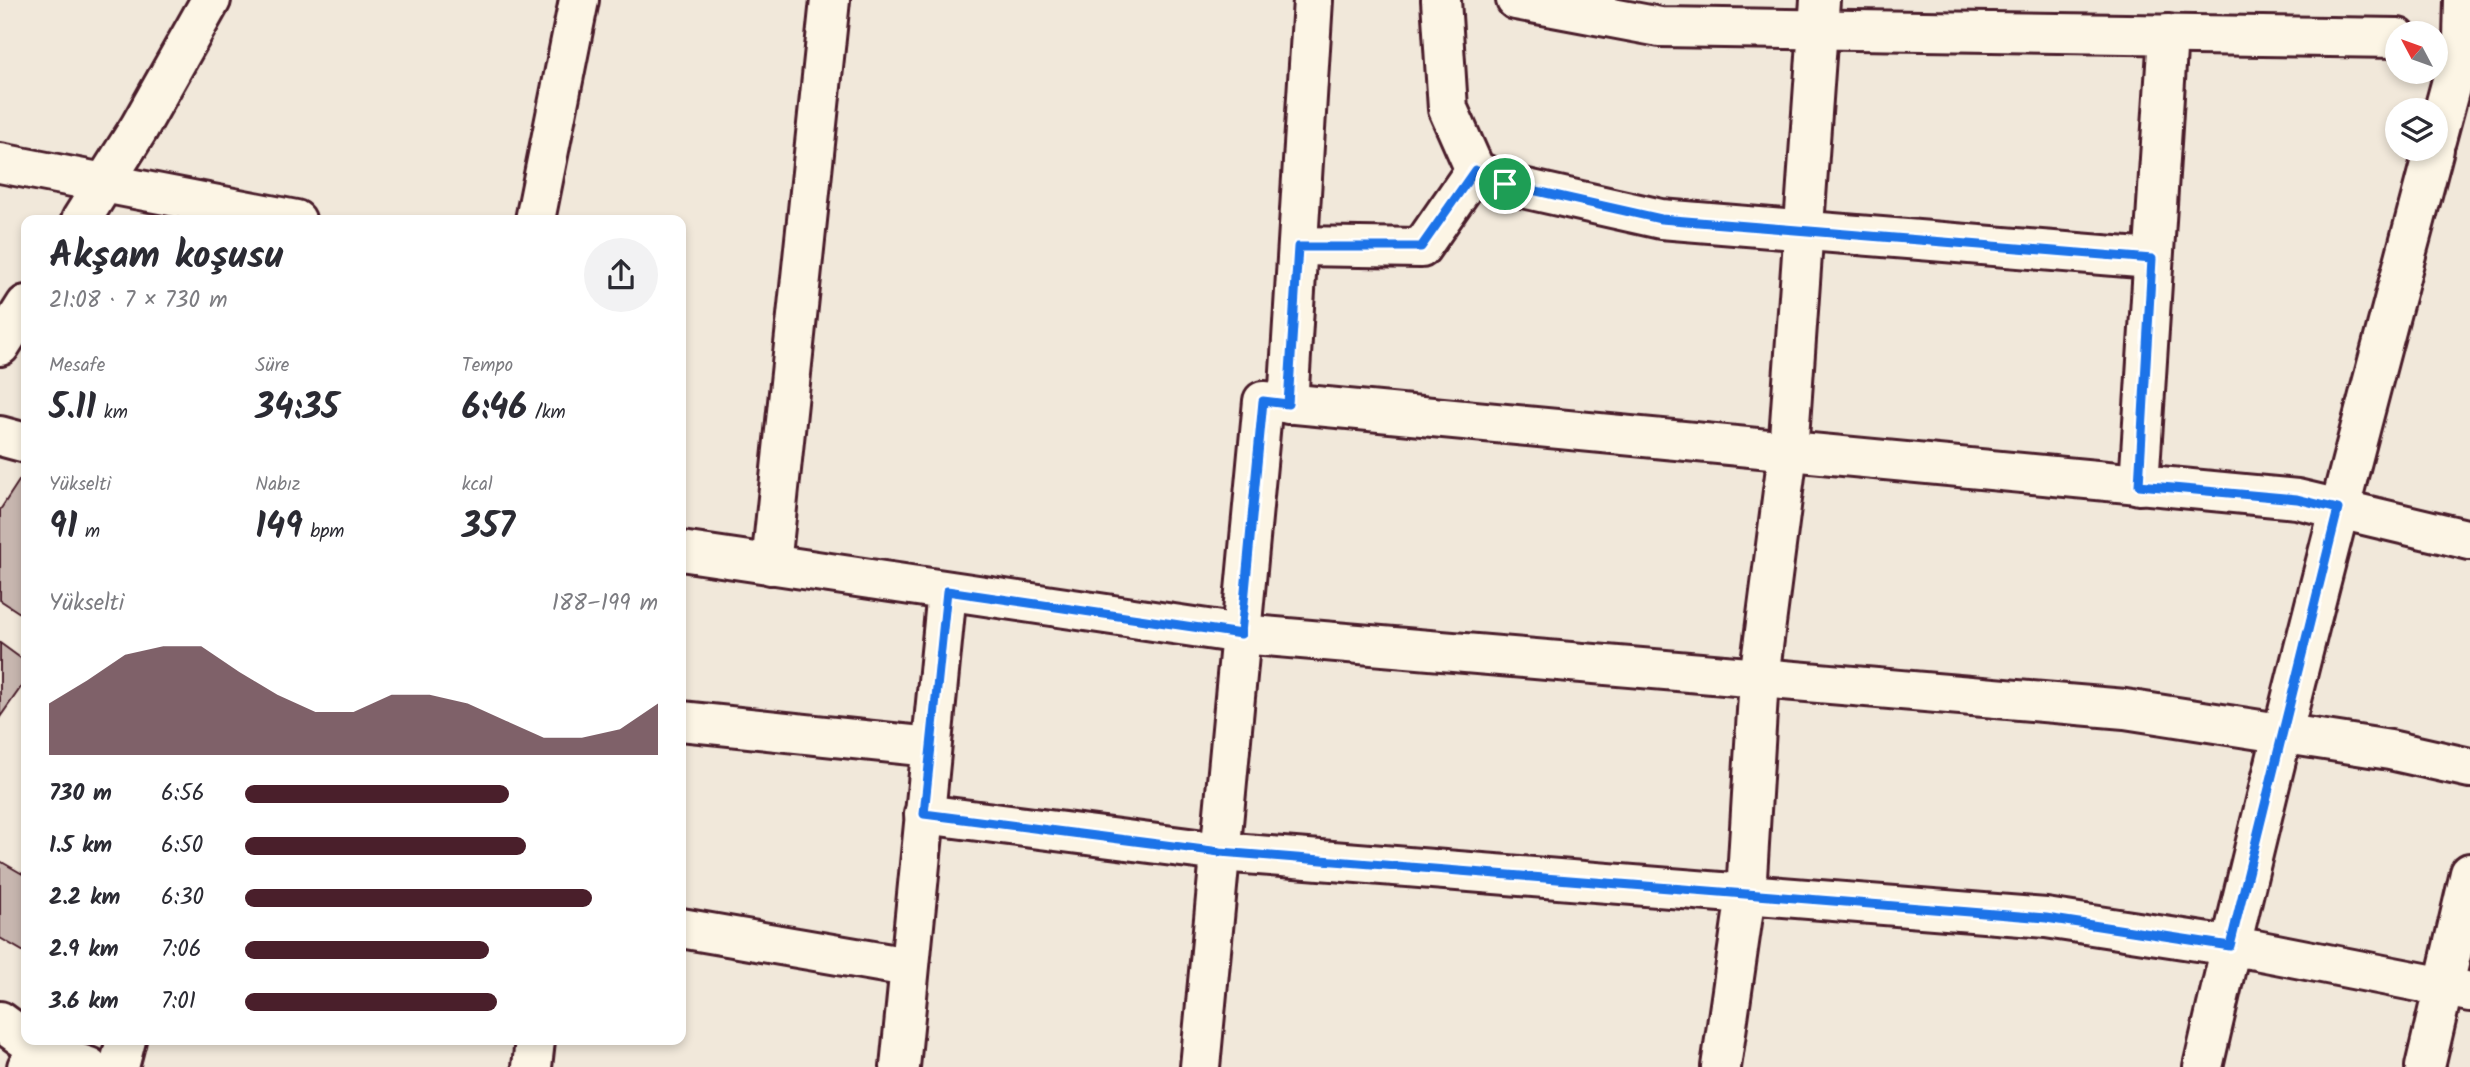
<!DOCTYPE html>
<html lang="tr">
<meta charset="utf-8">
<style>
body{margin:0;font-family:Kalam,sans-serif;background:#f2f2f3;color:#2b2b33;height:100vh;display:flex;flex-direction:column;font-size:26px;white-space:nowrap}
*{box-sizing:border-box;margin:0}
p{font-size:23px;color:#7c7c81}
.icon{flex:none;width:38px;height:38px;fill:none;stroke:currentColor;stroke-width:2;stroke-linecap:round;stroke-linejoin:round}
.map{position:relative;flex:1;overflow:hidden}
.panel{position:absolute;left:21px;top:215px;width:665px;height:830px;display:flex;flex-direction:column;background:#fff;border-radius:14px;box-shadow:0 4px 10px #0003}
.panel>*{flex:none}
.needle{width:46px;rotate:311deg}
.fabs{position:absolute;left:2385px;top:21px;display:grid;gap:14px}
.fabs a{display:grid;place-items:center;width:63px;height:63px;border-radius:50%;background:#fff;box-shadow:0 4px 10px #0003;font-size:35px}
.pin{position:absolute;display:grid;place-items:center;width:60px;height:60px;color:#fff;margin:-30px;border:4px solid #fff;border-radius:50%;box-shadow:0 2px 7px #0007}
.round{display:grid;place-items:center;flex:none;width:74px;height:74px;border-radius:37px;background:#f2f2f3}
.head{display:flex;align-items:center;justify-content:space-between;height:119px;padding:0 28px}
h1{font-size:38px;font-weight:600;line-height:52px}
.figures{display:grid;grid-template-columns:repeat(3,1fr);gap:10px;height:119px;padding:7px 28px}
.figures div{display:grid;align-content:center}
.figures b{font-size:35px;font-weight:600}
.figures small{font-size:19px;font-weight:400}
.figures p{font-size:19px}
.chart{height:196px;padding:14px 28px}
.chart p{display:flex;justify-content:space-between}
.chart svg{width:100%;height:126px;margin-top:7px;fill:#4a1f2b;opacity:.7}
ul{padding:0 28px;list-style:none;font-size:23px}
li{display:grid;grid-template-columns:112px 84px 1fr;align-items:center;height:52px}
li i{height:18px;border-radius:9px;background:#4a1f2b}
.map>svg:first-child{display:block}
</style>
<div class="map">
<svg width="2470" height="1067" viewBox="0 0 2470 1067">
<rect width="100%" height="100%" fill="#f1e8da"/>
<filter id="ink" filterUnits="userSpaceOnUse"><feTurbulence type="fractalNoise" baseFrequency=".0143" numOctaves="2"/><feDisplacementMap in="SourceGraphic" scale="14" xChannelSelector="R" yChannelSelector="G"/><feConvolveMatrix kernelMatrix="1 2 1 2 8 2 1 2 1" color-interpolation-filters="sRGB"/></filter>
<g filter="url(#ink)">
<g fill="#c7b6af" stroke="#4a1f2b" stroke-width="2">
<polygon points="26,470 26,617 0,600 0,510"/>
<polygon points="0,643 26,662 26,680 0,717"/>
<polygon points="0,861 26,876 26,953 0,938"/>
</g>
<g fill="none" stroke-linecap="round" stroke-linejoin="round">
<g stroke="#4a1f2b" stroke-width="44">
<g id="minor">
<polyline points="1441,0 1448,109 1475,170 1505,184 1661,219 2152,259"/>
<polyline points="1516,0 1660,27 2398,38"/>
<polyline points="2436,140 2463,39 2464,0"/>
<polyline points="0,163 296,220"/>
<polyline points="81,220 139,128 211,0"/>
<polyline points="535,220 579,0"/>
<polyline points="1298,246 1421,248 1475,170"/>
<polyline points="0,346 26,305"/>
<polyline points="1288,404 1313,0"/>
<polyline points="0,436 26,443"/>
<polyline points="2139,485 2168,34"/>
<polyline points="681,551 1241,634 2125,709 2390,750 2470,768"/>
<polyline points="771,565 830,0"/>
<polyline points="681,721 931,747"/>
<polyline points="924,814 1220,852 2046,918 2256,950 2470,992"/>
<polyline points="681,928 908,967"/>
<polyline points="0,1021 41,1051 46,1067"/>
<polyline points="27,1067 41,1051 89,1067"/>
<polyline points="119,1067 126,1040"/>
<polyline points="532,1067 535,1040"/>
<polyline points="900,1067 947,591"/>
<polyline points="1200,1067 1263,401 2297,499 2470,540"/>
<polyline points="1721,1067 1746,894 1759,678 1788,452 1820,0"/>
<path d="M 2203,1067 C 2273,759 2353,454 2434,149"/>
<polyline points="2425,1067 2470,873"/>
</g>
</g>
<use href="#minor" stroke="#fcf5e5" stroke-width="38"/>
</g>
</g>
<g fill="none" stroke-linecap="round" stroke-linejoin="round" filter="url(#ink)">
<g stroke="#fff" stroke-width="14">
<polygon id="route" points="1475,170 1505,184 1661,219 2152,259 2139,485 2297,499 2338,509 2230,946 2046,918 1220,852 924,814 947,591 1241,634 1263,401 1288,404 1298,247 1421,247"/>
</g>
<use href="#route" stroke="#1a73e8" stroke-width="9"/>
</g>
</svg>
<div class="fabs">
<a><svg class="needle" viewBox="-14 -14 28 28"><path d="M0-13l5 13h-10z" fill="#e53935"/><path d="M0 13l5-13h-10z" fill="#7c7c81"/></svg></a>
<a><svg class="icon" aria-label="layers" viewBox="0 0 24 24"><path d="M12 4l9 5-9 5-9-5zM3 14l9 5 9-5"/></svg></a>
</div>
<div class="pin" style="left:1505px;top:184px;background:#1e9e55"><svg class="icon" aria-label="arrive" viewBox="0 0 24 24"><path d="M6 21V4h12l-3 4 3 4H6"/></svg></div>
<section class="panel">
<div class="head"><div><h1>Akşam koşusu</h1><p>21:08 · 7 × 730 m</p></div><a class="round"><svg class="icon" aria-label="share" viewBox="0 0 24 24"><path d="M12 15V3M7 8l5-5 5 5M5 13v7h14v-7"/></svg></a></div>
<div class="figures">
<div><p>Mesafe</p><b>5.11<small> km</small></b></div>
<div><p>Süre</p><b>34:35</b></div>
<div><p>Tempo</p><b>6:46<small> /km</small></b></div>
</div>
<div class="figures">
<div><p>Yükselti</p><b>91<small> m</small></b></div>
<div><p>Nabız</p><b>149<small> bpm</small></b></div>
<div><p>kcal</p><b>357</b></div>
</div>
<div class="chart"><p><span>Yükselti</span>188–199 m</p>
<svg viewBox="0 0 160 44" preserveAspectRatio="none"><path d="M0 44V26L10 18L20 9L30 6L40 6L50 15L60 23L70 29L80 29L90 23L100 23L110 26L120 32L130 38L140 38L150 35L160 26V44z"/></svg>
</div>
<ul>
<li><b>730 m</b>6:56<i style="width:64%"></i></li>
<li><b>1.5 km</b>6:50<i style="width:68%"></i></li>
<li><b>2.2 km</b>6:30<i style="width:84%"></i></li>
<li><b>2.9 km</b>7:06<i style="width:59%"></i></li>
<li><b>3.6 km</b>7:01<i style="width:61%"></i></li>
</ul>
</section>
</div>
